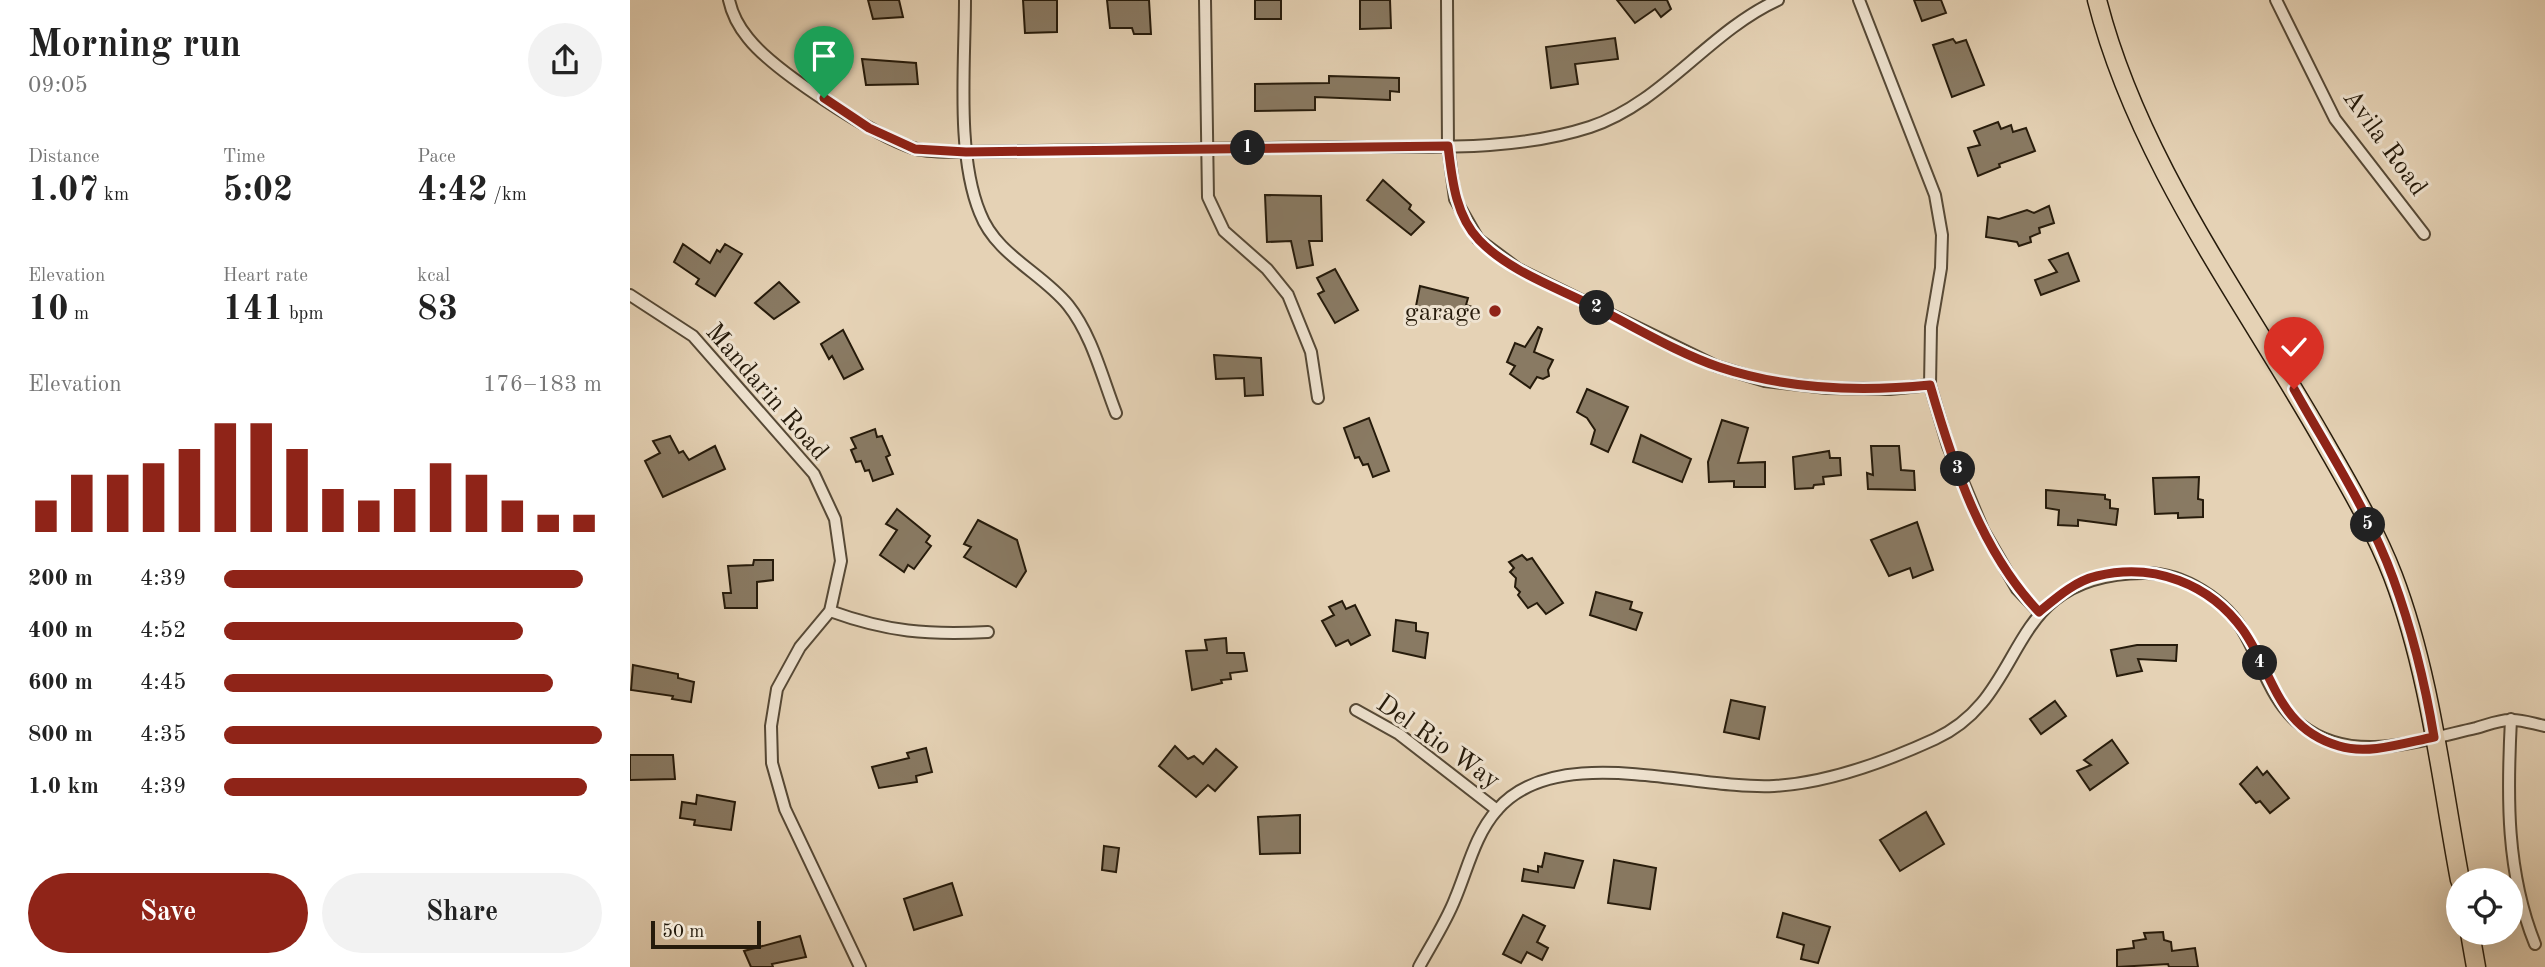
<!DOCTYPE html>
<meta charset="utf-8">
<style>
body{margin:0;font-family:"Old Standard TT",serif;background:#f2f2f2;color:#222;height:100vh;display:flex;flex-direction:column;font-size:26px;white-space:nowrap}
*{box-sizing:border-box;margin:0}
p{font-size:23px;color:#767676}
.icon{flex:none;width:38px;height:38px;fill:none;stroke:currentColor;stroke-width:2;stroke-linecap:round;stroke-linejoin:round}
.map{position:relative;flex:1;overflow:hidden}
.details{display:flex;flex-direction:column;background:#fff;width:630px}
.details>*{flex:none}
.fabs{position:absolute;left:1816px;top:868px;display:grid;gap:14px}
.fabs a{display:grid;place-items:center;width:77px;height:77px;border-radius:50%;background:#fff;box-shadow:0 7px 28px #0002;font-size:35px}
.scale{position:absolute;left:21px;bottom:18px;width:110px;box-sizing:border-box;padding-left:7px;border:4px solid #261b0b;border-top:0;font-size:19px;line-height:24px;white-space:nowrap;color:#261b0b;-webkit-text-stroke:5px #eee2cf;paint-order:stroke}
.pin{position:absolute;display:grid;place-items:center;width:60px;height:60px;color:#fff;margin:-72px -30px;border-radius:50% 50% 50% 0;rotate:-45deg;box-shadow:0 0 7px #0007}
.pin .icon{rotate:45deg}
.km{position:absolute;width:35px;height:35px;margin:-18px;border-radius:50%;background:#222;color:#fff;font-size:19px;line-height:35px;text-align:center}
.round{display:grid;place-items:center;flex:none;width:74px;height:74px;border-radius:37px;background:#f2f2f2}
.headline{display:flex;align-items:center;justify-content:space-between;height:119px;padding:0 28px}
h1{font-size:38px;font-weight:700;line-height:52px}
.metrics{display:grid;grid-template-columns:repeat(3,1fr);gap:10px;height:119px;padding:7px 28px}
.metrics div{display:grid;align-content:center}
.metrics b{font-size:35px;font-weight:700}
.metrics small{font-size:19px;font-weight:400}
.metrics p{font-size:19px}
.chart{height:196px;padding:14px 28px}
.chart p{display:flex;justify-content:space-between}
.chart svg{width:100%;height:126px;margin-top:7px;stroke:#8f2418;stroke-width:6}
.primary-button{display:flex;gap:14px;margin-top:auto;padding:14px 28px}
.primary-button a{flex:1;height:80px;border-radius:42px;background:#8f2418;color:#fff;font-size:28px;font-weight:700;line-height:80px;text-align:center}
.primary-button a+a{background:#f2f2f2;color:#222}
ul{padding:0 28px;list-style:none;font-size:23px}
li{display:grid;grid-template-columns:112px 84px 1fr;align-items:center;height:52px}
li i{height:18px;border-radius:9px;background:#8f2418}
main{display:flex;flex:1;min-height:0}
.map>svg:first-child{display:block}
</style>
<main>
<section class="details">
<div class="headline"><div><h1>Morning run</h1><p>09:05</p></div><a class="round"><svg class="icon" aria-label="share" viewBox="0 0 24 24"><path d="M12 15V3M7 8l5-5 5 5M5 13v7h14v-7"/></svg></a></div>
<div class="metrics">
<div><p>Distance</p><b>1.07<small> km</small></b></div>
<div><p>Time</p><b>5:02</b></div>
<div><p>Pace</p><b>4:42<small> /km</small></b></div>
</div>
<div class="metrics">
<div><p>Elevation</p><b>10<small> m</small></b></div>
<div><p>Heart rate</p><b>141<small> bpm</small></b></div>
<div><p>kcal</p><b>83</b></div>
</div>
<div class="chart"><p><span>Elevation</span>176–183 m</p>
<svg viewBox="0 0 160 44" preserveAspectRatio="none"><path d="M5 44V33M15 44V24M25 44V24M35 44V20M45 44V15M55 44V6M65 44V6M75 44V15M85 44V29M95 44V33M105 44V29M115 44V20M125 44V24M135 44V33M145 44V38M155 44V38"/></svg>
</div>
<ul>
<li><b>200 m</b>4:39<i style="width:95%"></i></li>
<li><b>400 m</b>4:52<i style="width:79%"></i></li>
<li><b>600 m</b>4:45<i style="width:87%"></i></li>
<li><b>800 m</b>4:35<i style="width:100%"></i></li>
<li><b>1.0 km</b>4:39<i style="width:96%"></i></li>
</ul>
<div class="primary-button"><a>Save</a><a>Share</a></div>
</section>
<div class="map">
<svg width="1915" height="967" viewBox="0 0 1915 967">
<rect width="100%" height="100%" fill="#e5d2b5"/>
<filter id="stains"><feTurbulence type="fractalNoise" baseFrequency=".00286" numOctaves="4"/><feColorMatrix values="0 0 0 0 .2 0 0 0 0 .09 0 0 0 0 .02 0 0 0 .5 -.17"/></filter>
<radialGradient id="worn" r=".72"><stop offset=".6" stop-color="#630" stop-opacity="0"/><stop offset="1" stop-color="#630" stop-opacity=".3"/></radialGradient>
<g fill="#897a63" stroke="#261b0b" stroke-width="2">
<polygon points="238,0 269,0 273,17 243,19"/>
<polygon points="393,0 427,0 427,32 395,33"/>
<polygon points="477,0 519,0 521,34 504,34 502,28 480,28"/>
<rect x="625" y="0" width="26" height="19"/>
<polygon points="730,0 760,0 761,28 730,29"/>
<polygon points="987,0 1037,0 1041,9 1031,17 1025,9 1005,23"/>
<polygon points="1284,0 1311,0 1316,13 1292,21"/>
<polygon points="985,38 988,59 945,64 948,84 921,88 916,47"/>
<polygon points="1323,39 1326,43 1336,40 1354,85 1322,97 1303,45"/>
<polygon points="232,59 286,63 288,84 236,85"/>
<polygon points="699,76 769,78 769,92 760,91 760,100 685,97 685,110 625,111 625,84 699,83"/>
<polygon points="1368,122 1371,129 1381,125 1383,132 1396,128 1405,151 1369,164 1370,167 1348,176 1338,148 1350,145 1344,131"/>
<polygon points="753,180 781,205 779,209 794,222 781,235 737,200"/>
<polygon points="635,195 691,196 692,241 679,241 683,265 667,268 661,241 637,242"/>
<polygon points="1419,206 1424,223 1409,228 1410,233 1400,237 1401,242 1389,246 1387,242 1356,237 1358,217 1369,219 1397,210 1404,213"/>
<polygon points="53,244 80,263 87,250 90,252 95,244 112,254 85,296 66,284 69,279 44,262"/>
<polygon points="1438,253 1449,281 1411,295 1405,280 1427,272 1419,260"/>
<polygon points="705,269 728,310 705,323 688,294 694,291 687,278"/>
<polygon points="149,282 169,302 144,319 125,303"/>
<polygon points="790,286 838,298 836,305 848,309 845,321 834,319 833,323 809,317 802,311 786,306"/>
<polygon points="908,327 912,329 904,352 923,360 918,370 919,376 913,379 907,377 900,388 880,374 885,366 877,362 885,343 895,347"/>
<polygon points="213,330 233,369 214,379 202,356 199,359 191,344"/>
<polygon points="584,355 631,358 633,395 615,396 614,378 586,379"/>
<polygon points="957,389 998,407 978,452 961,444 965,430 957,418 947,412"/>
<polygon points="739,418 759,471 743,477 738,464 733,465 729,457 725,458 714,428"/>
<polygon points="1092,420 1118,428 1108,463 1135,462 1135,487 1104,487 1104,481 1079,482 1078,462"/>
<polygon points="245,429 247,437 252,436 260,455 256,457 263,474 243,481 239,470 235,471 231,461 226,462 221,450 226,448 221,438"/>
<polygon points="1011,435 1061,459 1052,482 1003,462"/>
<polygon points="40,436 49,453 53,451 59,460 85,446 95,469 33,497 15,461 30,453 23,441"/>
<polygon points="1241,446 1269,446 1271,470 1284,471 1285,490 1238,489 1237,473 1243,475"/>
<polygon points="1199,451 1200,458 1210,458 1211,475 1193,477 1194,484 1184,485 1183,488 1165,489 1163,457"/>
<polygon points="1569,477 1568,499 1573,500 1573,517 1548,518 1548,513 1525,514 1523,478"/>
<polygon points="1416,490 1475,495 1475,499 1480,500 1480,508 1488,509 1486,525 1448,520 1448,526 1428,525 1429,510 1416,508"/>
<polygon points="267,509 300,536 296,542 301,546 284,569 278,565 274,572 250,555 267,530 256,524"/>
<polygon points="348,520 387,540 396,571 386,587 334,557 341,547 334,544"/>
<polygon points="1287,522 1303,570 1283,578 1280,568 1259,576 1241,540"/>
<polygon points="892,555 897,560 902,558 933,603 916,614 907,603 898,608 888,595 890,592 885,587 886,578 880,572 884,568 879,562"/>
<polygon points="124,560 143,560 143,580 127,582 127,608 95,608 93,593 101,593 98,566 123,565"/>
<polygon points="966,592 1002,602 1000,609 1012,613 1006,630 960,615"/>
<polygon points="712,601 716,609 725,605 740,635 721,645 718,640 706,646 692,621 704,615 699,607"/>
<polygon points="766,620 786,623 786,631 798,633 795,658 763,651"/>
<polygon points="596,638 597,653 614,653 617,671 600,673 601,679 591,680 592,683 562,690 556,651 577,650 575,640"/>
<polygon points="1507,645 1547,645 1546,661 1508,659 1512,671 1487,676 1481,650"/>
<polygon points="3,665 48,674 48,678 64,682 61,702 42,699 43,696 1,690"/>
<polygon points="1101,700 1135,707 1129,739 1094,732"/>
<polygon points="1425,701 1436,716 1411,734 1400,719"/>
<polygon points="1482,740 1498,763 1460,790 1447,771 1461,765 1454,760"/>
<polygon points="545,746 558,759 564,756 573,764 586,749 607,767 585,791 578,785 566,797 529,766"/>
<polygon points="296,748 302,772 286,776 287,782 249,788 242,767 279,758 277,753"/>
<polygon points="0,755 43,755 45,779 0,780"/>
<polygon points="1627,767 1633,775 1637,771 1659,798 1640,813 1630,801 1626,803 1610,784"/>
<polygon points="67,795 105,802 101,830 64,825 65,820 50,818 52,802 66,804"/>
<polygon points="1296,812 1314,844 1270,871 1250,840"/>
<polygon points="670,815 670,853 630,854 628,817"/>
<polygon points="474,846 489,848 486,872 472,870"/>
<polygon points="915,853 953,861 944,888 892,881 894,869 908,872 908,866 912,867"/>
<polygon points="984,860 1026,868 1020,909 978,903"/>
<polygon points="322,883 332,915 284,930 274,899"/>
<polygon points="1153,913 1200,927 1188,963 1171,959 1174,945 1147,937"/>
<polygon points="893,915 915,926 907,942 918,948 912,960 897,952 891,963 873,954"/>
<polygon points="1533,932 1534,940 1541,942 1542,951 1565,948 1568,967 1539,967 1538,964 1487,967 1487,950 1504,948 1503,941 1516,939 1514,933"/>
<polygon points="170,936 176,957 142,964 143,967 121,967 114,951"/>
</g>
<g fill="none" stroke-linecap="round" stroke-linejoin="round">
<g stroke="#564936" stroke-width="14">
<g id="minor">
<path d="M 99,0 C 102,14 109,27 118,38 C 144,71 243,135 283,148 C 298,153 320,151 336,152 C 460,150 584,149 707,147 C 790,146 880,153 960,127 C 1033,103 1078,32 1148,0"/>
<path d="M 335,0 C 335,63 326,155 350,213 C 366,255 411,272 438,305 C 462,335 472,377 486,413"/>
<polyline points="575,0 578,197 594,231 637,269 658,295 681,352 688,398"/>
<polyline points="817,0 818,146 825,199 848,239 888,269 1086,366 1135,381 1197,388 1260,389 1300,385"/>
<polyline points="1229,0 1305,195 1312,235 1311,268 1301,327 1300,385 1318,446 1353,530 1387,589 1409,612"/>
<polyline points="1646,0 1705,119 1794,234"/>
<polyline points="0,295 63,336 184,474 205,519 211,561 200,611 170,647 147,689 141,726 142,763 155,809 230,967"/>
<path d="M 200,611 C 258,632 297,635 358,632"/>
<polyline points="726,710 769,734 867,810"/>
<path d="M 1881,719 C 1877,796 1876,872 1905,944"/>
<path d="M 789,967 C 801,945 816,922 825,899 C 838,868 845,835 867,810 C 926,741 1063,790 1144,786 C 1199,783 1255,762 1305,739 C 1403,694 1369,575 1513,573 C 1553,572 1597,600 1616,636 C 1632,665 1643,704 1671,725 C 1722,765 1789,741 1846,728 C 1857,725 1869,720 1880,720 C 1891,719 1904,724 1915,726"/>
</g>
</g>
<g stroke="#261b0b" stroke-width="21">
<g id="primary">
<path d="M 1467,0 C 1508,161 1612,298 1693,440 C 1718,484 1745,529 1763,576 C 1800,673 1811,779 1830,880"/>
<polyline points="1840,933 1846,967"/>
</g>
</g>
<use href="#minor" stroke="#eee2cf" stroke-width="10"/>
<use href="#primary" stroke="#e5d2b5" stroke-width="18"/>
</g>
<g fill="none" stroke-linecap="round" stroke-linejoin="round">
<g stroke="#fff" stroke-width="14">
<path id="route" d="M 194,98 L 239,128 L 285,149 L 336,152 L 818,146 C 822,178 825,215 849,240 C 878,270 923,286 959,304 C 1002,325 1045,352 1089,367 C 1158,390 1229,392 1300,385 C 1323,465 1351,551 1409,612 C 1426,598 1445,581 1467,576 C 1524,562 1580,584 1613,630 C 1644,674 1647,728 1709,746 C 1738,755 1774,743 1804,737 C 1795,683 1782,630 1763,578 C 1739,512 1698,450 1664,389"/>
</g>
<use href="#route" stroke="#8f2418" stroke-width="9"/>
</g>
<circle fill="#8f2418" stroke="#eee2cf" stroke-width="2.5" cx="865" cy="311" r="7"/>
<g text-anchor="middle" stroke-width="6" stroke-linejoin="round" paint-order="stroke">
<g font-size="26" fill="#261b0b" stroke="#eee2cf">
<text transform="translate(1756 142) rotate(54)" y="9">Avila Road</text>
<text transform="translate(138 391) rotate(49)" y="9">Mandarin Road</text>
<text transform="translate(809 741) rotate(35)" y="9">Del Rio Way</text>
</g>
<g font-size="26" fill="#261b0b" stroke="#eee2cf" text-anchor="end">
<text x="851" y="320">garage</text>
</g>
</g>
<rect width="100%" height="100%" filter="url(#stains)"/>
<rect width="100%" height="100%" fill="url(#worn)"/>
</svg>
<div class="fabs">
<a><svg class="icon" aria-label="locate" viewBox="0 0 24 24"><circle cx="12" cy="12" r="6"/><path d="M12 2v4M12 18v4M2 12h4M18 12h4"/></svg></a>
</div>
<div class="scale">50 m</div>
<div class="pin" style="left:194px;top:98px;background:#1e9e55"><svg class="icon" aria-label="arrive" viewBox="0 0 24 24"><path d="M6 21V4h12l-3 4 3 4H6"/></svg></div>
<div class="pin" style="left:1664px;top:389px;background:#d93025"><svg class="icon" aria-label="check" viewBox="0 0 24 24"><path d="M5 12l5 5 9-10"/></svg></div>
<b class="km" style="left:618px;top:148px">1</b>
<b class="km" style="left:967px;top:308px">2</b>
<b class="km" style="left:1328px;top:469px">3</b>
<b class="km" style="left:1630px;top:663px">4</b>
<b class="km" style="left:1738px;top:525px">5</b>
</div>
</main>
